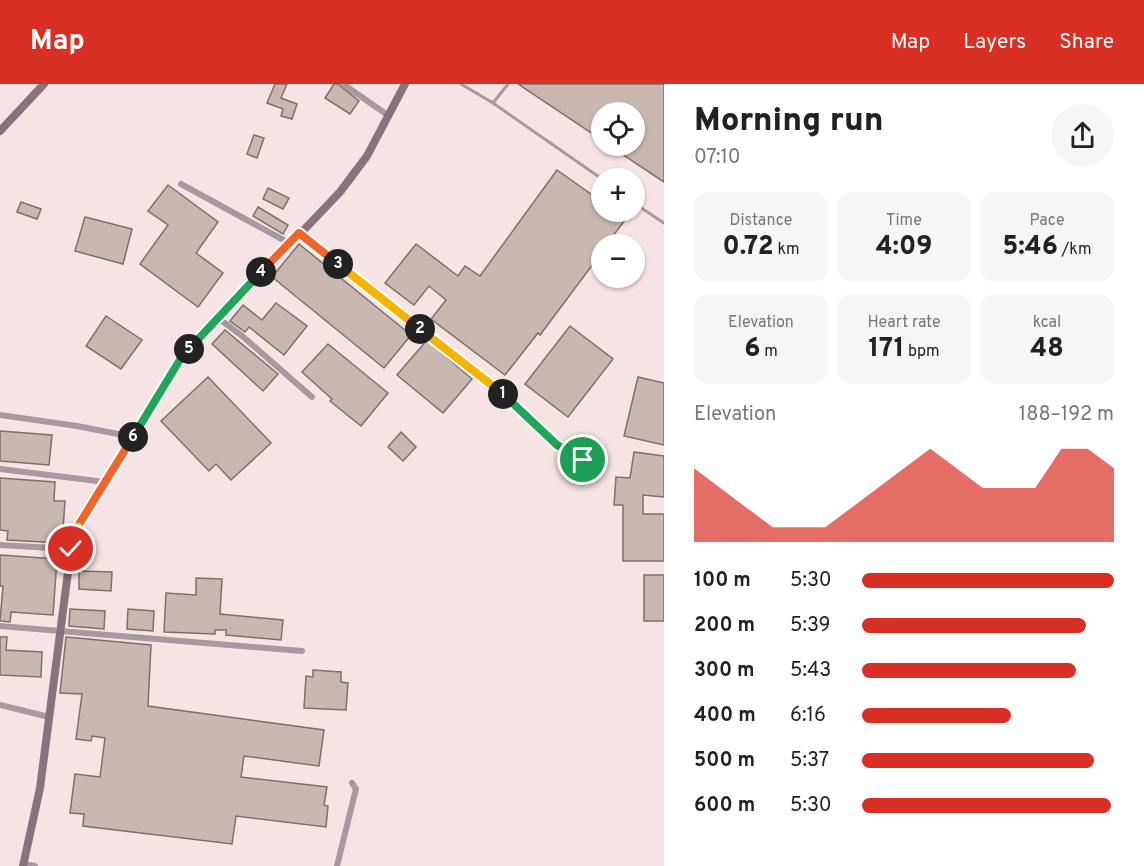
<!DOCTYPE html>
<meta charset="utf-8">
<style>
body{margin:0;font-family:Overpass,sans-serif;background:#f6f6f6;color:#222;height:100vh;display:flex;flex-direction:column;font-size:22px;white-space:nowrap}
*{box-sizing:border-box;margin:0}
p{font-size:20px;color:#767676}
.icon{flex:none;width:33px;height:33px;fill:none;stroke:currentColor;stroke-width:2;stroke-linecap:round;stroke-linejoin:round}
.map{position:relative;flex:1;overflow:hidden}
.details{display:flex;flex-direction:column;background:#fff;width:480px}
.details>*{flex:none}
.buttons{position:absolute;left:591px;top:18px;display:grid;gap:12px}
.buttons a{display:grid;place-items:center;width:54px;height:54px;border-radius:50%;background:#fff;box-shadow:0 2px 4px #0004;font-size:30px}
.pin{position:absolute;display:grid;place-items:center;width:51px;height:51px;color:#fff;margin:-26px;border:3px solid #fff;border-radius:50%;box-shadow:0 2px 6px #0007}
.km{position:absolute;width:30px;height:30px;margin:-15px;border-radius:50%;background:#222;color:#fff;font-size:16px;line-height:30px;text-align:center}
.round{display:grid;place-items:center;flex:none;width:63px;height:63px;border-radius:32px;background:#f6f6f6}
.head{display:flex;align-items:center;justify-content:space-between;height:102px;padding:0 30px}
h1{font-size:33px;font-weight:800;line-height:45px}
.metrics{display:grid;grid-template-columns:repeat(3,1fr);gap:9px;height:102px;padding:6px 30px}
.metrics div{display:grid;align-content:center;border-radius:15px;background:#f6f6f6;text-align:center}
.metrics b{font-size:26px;font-weight:800}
.metrics small{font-size:16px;font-weight:400}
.metrics p{font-size:16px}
.chart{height:168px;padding:12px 30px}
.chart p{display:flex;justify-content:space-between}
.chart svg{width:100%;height:108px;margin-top:6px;fill:#d93025;opacity:.7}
ul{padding:0 30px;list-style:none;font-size:20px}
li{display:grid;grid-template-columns:96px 72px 1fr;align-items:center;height:45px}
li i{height:15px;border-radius:8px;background:#d93025}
header{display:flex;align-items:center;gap:36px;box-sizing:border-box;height:84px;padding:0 30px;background:#d93025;color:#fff}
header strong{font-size:28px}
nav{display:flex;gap:33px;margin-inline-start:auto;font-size:21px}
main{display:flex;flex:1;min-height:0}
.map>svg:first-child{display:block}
</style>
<header>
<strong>Map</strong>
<nav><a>Map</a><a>Layers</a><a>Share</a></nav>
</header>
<main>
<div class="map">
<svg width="664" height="782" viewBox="0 0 664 782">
<rect width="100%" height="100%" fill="#f6e3e4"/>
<g fill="#c9b8b2" stroke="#7e6f6a" stroke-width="1.5">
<polygon points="275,0 287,0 281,14 297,20 292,35 281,32 283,25 267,19"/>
<polygon points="334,0 338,0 359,17 350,30 325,14"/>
<polygon points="518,0 664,0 664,98 610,62 634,62 634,28 602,28 602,56"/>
<polygon points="254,51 264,54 257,74 247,70"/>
<polygon points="557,86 602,118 602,128 614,128 625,136 607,160 602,160 602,168 540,251 538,249 505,291 431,235 446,216 429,202 414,221 385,199 416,160 458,192 465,182 480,192"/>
<polygon points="168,101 218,138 196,169 223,189 198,223 140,180 168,141 148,127"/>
<polygon points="268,104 289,114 283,125 263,115"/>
<polygon points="21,118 41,125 37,135 17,128"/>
<polygon points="258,123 288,141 283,150 253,132"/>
<polygon points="85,133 132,145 123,180 75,167"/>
<polygon points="299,160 411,251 384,284 272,193"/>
<polygon points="276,219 307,242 284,271 249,243 245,248 230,237 243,221 262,236"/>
<polygon points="106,232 142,256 121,285 86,262"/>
<polygon points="570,242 613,275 568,333 525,300"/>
<polygon points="225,246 278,290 263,307 212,260"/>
<polygon points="427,256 472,295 443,329 397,291"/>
<polygon points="328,260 388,309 361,342 330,317 332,315 302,288"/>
<polygon points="208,293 271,359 231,396 216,380 209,387 161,337"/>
<polygon points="638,293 664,299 664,361 624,352"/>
<polygon points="0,347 52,351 49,381 0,377"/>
<polygon points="401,348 416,363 403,377 388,363"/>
<polygon points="634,368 664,372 664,413 643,411 643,430 664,430 664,477 623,477 623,421 614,421 616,393 630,394"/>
<polygon points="0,394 55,398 54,417 65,417 62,459 7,456 8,447 0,446"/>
<polygon points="0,471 57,475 53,531 11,528 10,538 0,537 3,502 0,502"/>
<polygon points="79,487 112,488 111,507 79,505"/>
<rect x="644" y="491" width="20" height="46"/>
<polygon points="196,494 222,495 220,530 283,536 281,556 226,551 226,546 215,546 215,550 164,548 166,509 196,511"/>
<polygon points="70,525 105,527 104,545 69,542"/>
<polygon points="128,525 154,527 153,547 127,545"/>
<polygon points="0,553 7,553 6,566 42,568 41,593 0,591"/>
<polygon points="66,553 151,561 148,622 324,646 319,682 244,672 241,693 327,703 324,721 328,722 326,743 236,732 232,760 83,742 84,730 70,729 75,690 100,693 105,654 92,652 91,657 76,655 82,610 60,609"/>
<polygon points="313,586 341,588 341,598 348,599 346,626 304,624 306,592 313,593"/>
</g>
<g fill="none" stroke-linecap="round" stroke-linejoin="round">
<g stroke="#a8989f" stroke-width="3">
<polyline points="461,0 493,19 602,95"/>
<polyline points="493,19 508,0"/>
<polyline points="634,119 664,139"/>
</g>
<g stroke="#a8989f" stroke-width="6">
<polyline points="343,0 389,32"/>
<polyline points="181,100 289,159"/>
<polyline points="299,149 495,302 557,361 583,376"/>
<polyline points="218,234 241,251 312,313"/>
<polyline points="0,331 77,342 133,353"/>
<polyline points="0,385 105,398"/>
<polyline points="0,461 71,465"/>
<polyline points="0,542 302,567"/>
<polyline points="0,621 49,633"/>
<polyline points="24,780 35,782"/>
<polyline points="337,782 356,705 352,699"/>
</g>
<g stroke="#88727c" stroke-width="8">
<polyline points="0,47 44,0"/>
<polyline points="23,782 40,704 71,465 80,435 181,275 340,108 367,72 405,0"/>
</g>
</g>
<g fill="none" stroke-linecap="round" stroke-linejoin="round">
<g stroke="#fff" stroke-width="12">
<polyline id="split-1" points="503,310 557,361 583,376"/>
</g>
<g stroke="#fff" stroke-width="12">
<polyline id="split-2" points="420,245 503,310"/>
</g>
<g stroke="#fff" stroke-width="12">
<polyline id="split-3" points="338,180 420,245"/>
</g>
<g stroke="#fff" stroke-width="12">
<polyline id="split-4" points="261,188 299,149 338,180"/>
</g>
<g stroke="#fff" stroke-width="12">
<polyline id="split-5" points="189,265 261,188"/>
</g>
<g stroke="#fff" stroke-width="12">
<polyline id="split-6" points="133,353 181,274 189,265"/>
</g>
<g stroke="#fff" stroke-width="12">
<polyline id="split-7" points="78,442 133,353"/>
</g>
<g stroke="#fff" stroke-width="12">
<polyline id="split-8" points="71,465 78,442"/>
</g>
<use href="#split-1" stroke="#22a559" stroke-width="8"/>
<use href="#split-2" stroke="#f5b400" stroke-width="8"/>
<use href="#split-3" stroke="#f5b400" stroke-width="8"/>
<use href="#split-4" stroke="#f0652b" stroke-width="8"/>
<use href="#split-5" stroke="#22a559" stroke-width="8"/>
<use href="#split-6" stroke="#22a559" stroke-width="8"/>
<use href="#split-7" stroke="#f0652b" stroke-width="8"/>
<use href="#split-8" stroke="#f5b400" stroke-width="8"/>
</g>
</svg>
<div class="buttons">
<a><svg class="icon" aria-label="locate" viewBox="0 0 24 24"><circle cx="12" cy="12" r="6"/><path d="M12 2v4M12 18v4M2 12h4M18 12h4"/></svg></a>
<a>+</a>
<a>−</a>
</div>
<div class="pin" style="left:583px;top:376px;background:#1e9e55"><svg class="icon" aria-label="arrive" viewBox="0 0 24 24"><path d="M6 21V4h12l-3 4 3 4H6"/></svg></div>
<div class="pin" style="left:71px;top:465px;background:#d93025"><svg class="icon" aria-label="check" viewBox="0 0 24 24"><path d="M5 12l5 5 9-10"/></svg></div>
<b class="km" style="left:503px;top:310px">1</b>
<b class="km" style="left:420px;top:245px">2</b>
<b class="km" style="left:338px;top:180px">3</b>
<b class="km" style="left:261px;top:188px">4</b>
<b class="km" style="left:189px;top:265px">5</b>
<b class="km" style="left:133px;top:353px">6</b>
</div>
<section class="details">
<div class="head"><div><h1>Morning run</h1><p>07:10</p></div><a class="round"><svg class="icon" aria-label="share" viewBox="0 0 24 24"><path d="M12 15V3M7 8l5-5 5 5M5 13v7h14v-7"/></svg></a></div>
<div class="metrics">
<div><p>Distance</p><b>0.72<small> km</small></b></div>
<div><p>Time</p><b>4:09</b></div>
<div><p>Pace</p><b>5:46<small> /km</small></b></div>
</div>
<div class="metrics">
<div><p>Elevation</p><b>6<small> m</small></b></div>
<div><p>Heart rate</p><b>171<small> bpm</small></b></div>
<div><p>kcal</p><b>48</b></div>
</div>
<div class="chart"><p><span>Elevation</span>188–192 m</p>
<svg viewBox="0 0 160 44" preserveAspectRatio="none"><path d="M0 44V14L10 22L20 30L30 38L40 38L50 38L60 30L70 22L80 14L90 6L100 14L110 22L120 22L130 22L140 6L150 6L160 14V44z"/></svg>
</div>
<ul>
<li><b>100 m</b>5:30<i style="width:100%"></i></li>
<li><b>200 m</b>5:39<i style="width:89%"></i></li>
<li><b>300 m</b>5:43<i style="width:85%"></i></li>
<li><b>400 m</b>6:16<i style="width:59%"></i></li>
<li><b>500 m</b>5:37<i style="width:92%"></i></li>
<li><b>600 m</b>5:30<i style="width:99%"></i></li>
</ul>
</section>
</main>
